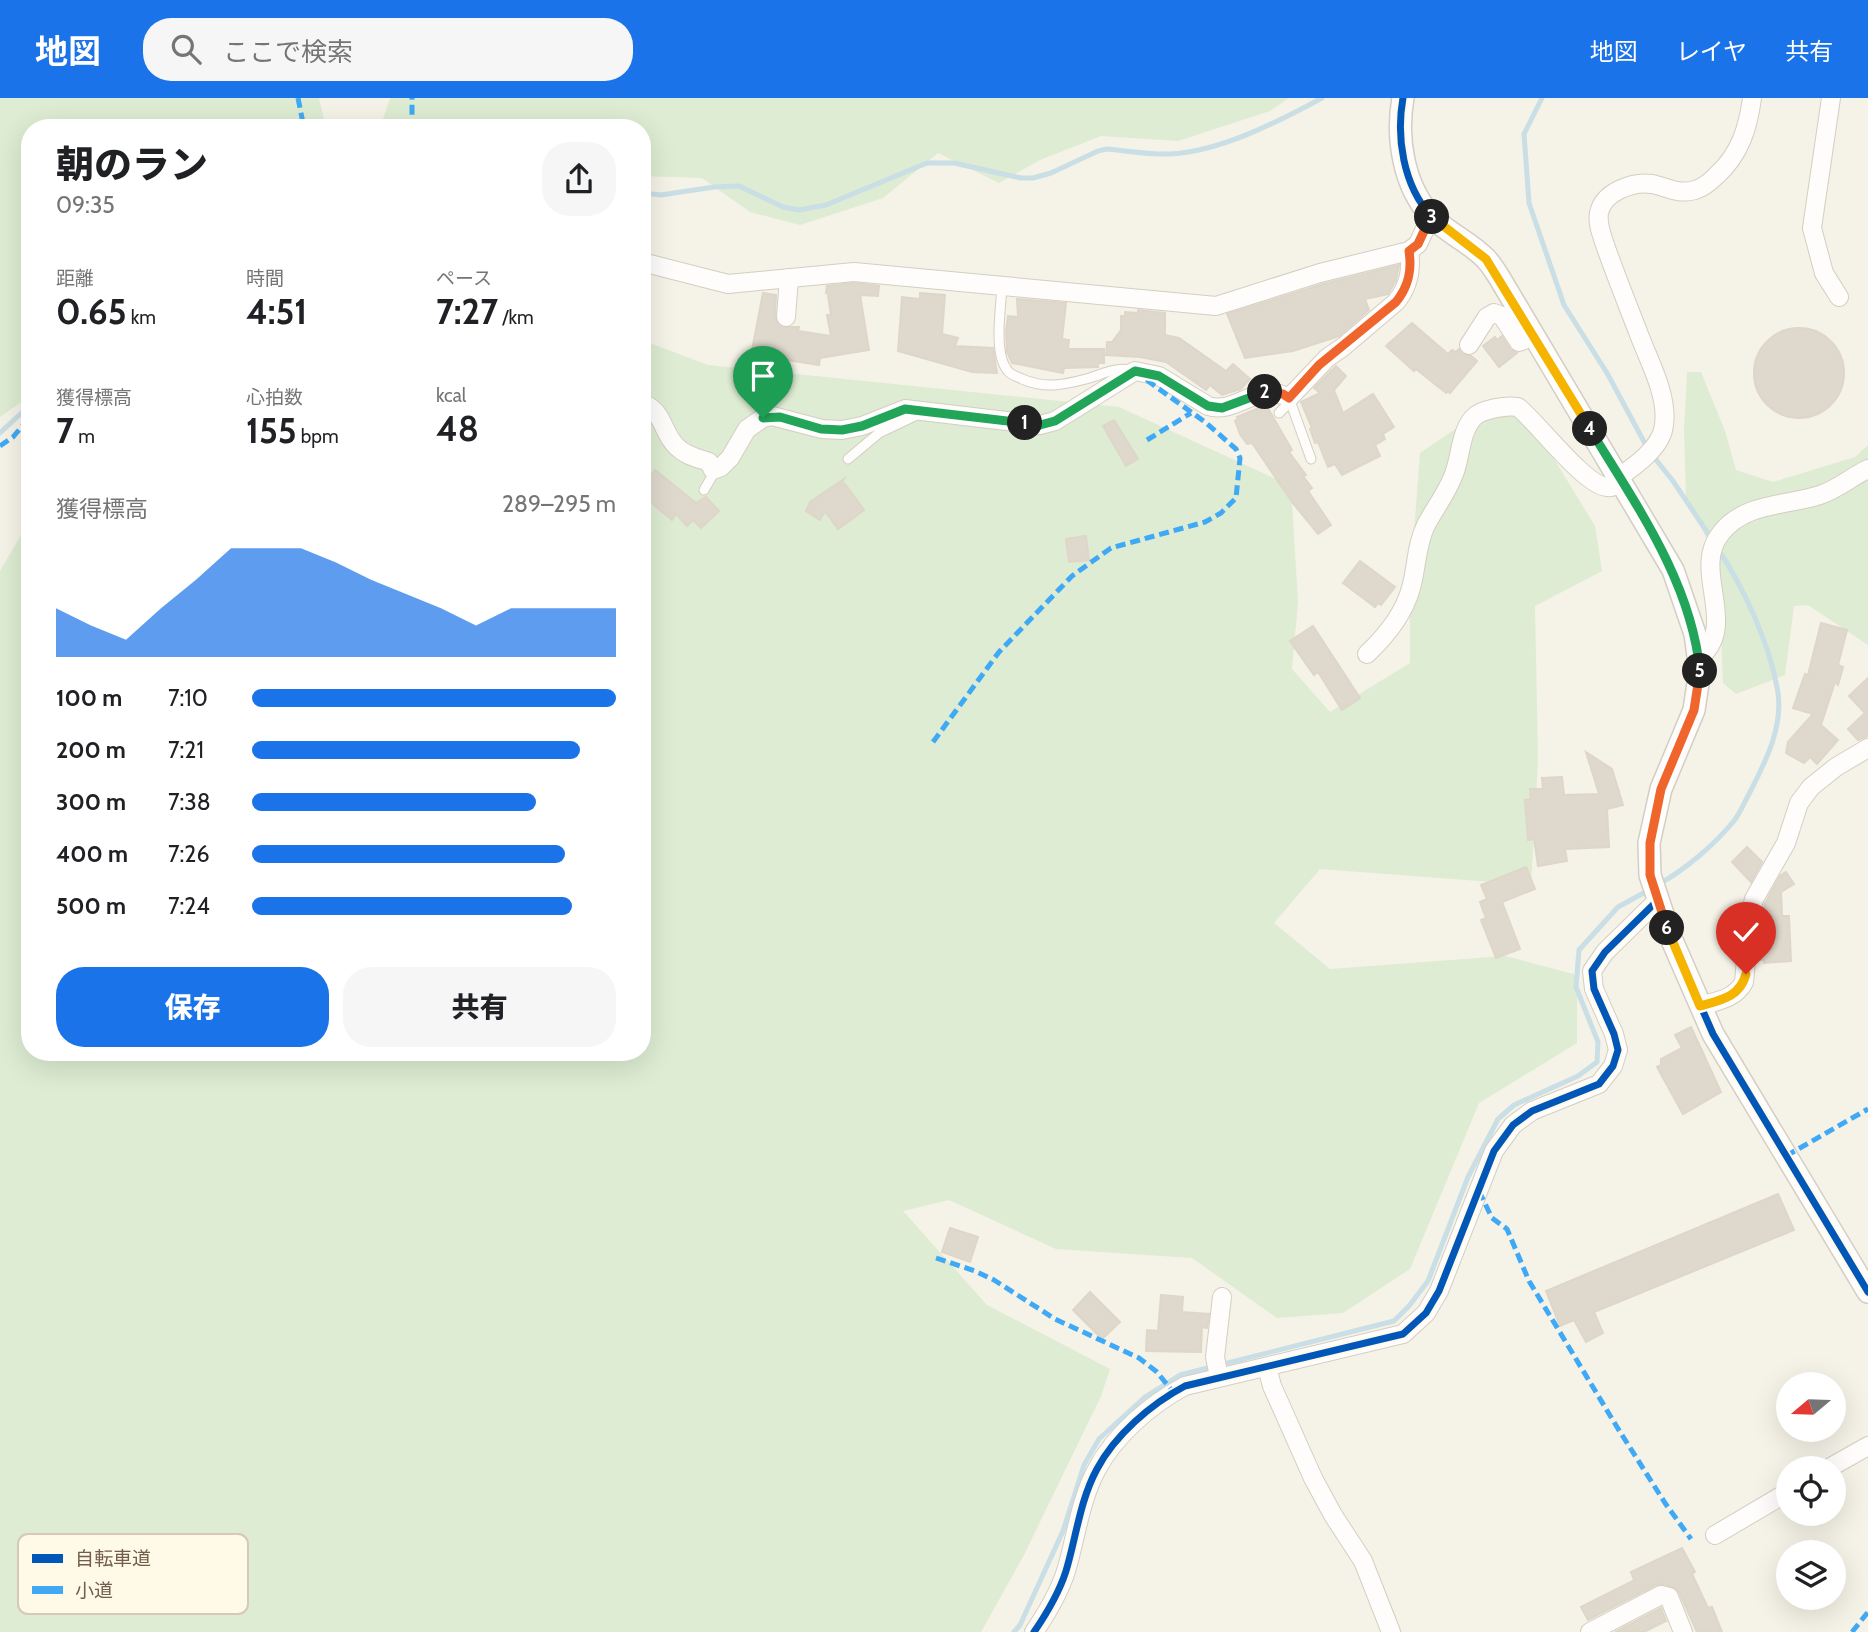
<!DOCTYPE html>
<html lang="ja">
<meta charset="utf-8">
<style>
body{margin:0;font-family:Cabin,"Noto Sans JP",sans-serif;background:#f6f6f6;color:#202124;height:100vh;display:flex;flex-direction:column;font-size:26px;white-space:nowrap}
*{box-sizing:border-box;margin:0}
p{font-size:23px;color:#757577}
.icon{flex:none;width:38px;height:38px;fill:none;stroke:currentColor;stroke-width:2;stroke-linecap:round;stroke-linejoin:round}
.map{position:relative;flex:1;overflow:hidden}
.details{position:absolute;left:21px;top:21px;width:630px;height:942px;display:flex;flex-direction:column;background:#fff;border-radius:28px;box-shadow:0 7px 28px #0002}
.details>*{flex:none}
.needle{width:46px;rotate:251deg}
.fabs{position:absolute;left:1776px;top:1274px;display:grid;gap:14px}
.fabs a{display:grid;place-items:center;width:70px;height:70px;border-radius:50%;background:#fff;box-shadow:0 7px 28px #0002;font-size:35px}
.pin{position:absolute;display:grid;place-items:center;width:60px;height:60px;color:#fff;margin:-72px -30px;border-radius:50% 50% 50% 0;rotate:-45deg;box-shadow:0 0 7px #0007}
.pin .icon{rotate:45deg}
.km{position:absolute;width:35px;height:35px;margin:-18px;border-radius:50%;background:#222;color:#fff;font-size:19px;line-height:35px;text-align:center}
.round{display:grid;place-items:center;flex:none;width:74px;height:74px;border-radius:28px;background:#f6f6f6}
.overview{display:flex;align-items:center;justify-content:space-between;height:119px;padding:0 35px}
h1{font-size:38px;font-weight:800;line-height:52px}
.stats{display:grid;grid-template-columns:repeat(3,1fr);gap:10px;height:119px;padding:7px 35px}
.stats div{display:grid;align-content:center}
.stats b{font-size:35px;font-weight:800}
.stats small{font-size:19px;font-weight:400}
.stats p{font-size:19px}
.chart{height:196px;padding:14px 35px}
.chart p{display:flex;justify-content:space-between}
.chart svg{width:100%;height:126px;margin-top:7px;fill:#1a73e8;opacity:.7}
.action{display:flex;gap:14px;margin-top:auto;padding:14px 35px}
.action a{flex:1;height:80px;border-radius:28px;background:#1a73e8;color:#fff;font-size:28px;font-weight:800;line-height:80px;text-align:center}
.action a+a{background:#f6f6f6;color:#202124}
ul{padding:0 35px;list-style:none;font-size:23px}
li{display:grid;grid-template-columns:112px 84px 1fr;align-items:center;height:52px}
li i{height:18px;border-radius:9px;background:#1a73e8}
header{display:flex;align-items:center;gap:42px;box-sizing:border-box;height:98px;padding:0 35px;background:#1a73e8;color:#fff}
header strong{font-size:33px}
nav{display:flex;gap:38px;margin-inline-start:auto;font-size:24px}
.search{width:490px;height:63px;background:#f6f6f6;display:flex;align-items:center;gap:18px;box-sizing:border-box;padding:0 24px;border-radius:28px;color:#757577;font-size:26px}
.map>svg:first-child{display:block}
</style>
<header>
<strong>地図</strong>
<div class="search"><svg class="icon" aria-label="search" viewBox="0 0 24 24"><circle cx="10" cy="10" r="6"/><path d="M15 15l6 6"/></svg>ここで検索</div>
<nav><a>地図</a><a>レイヤ</a><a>共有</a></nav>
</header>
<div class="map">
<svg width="1868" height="1534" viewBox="0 0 1868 1534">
<rect width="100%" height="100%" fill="#f5f2e7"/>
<g fill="#ddecd2">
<polygon points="0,0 319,0 325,26 325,30 30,30 30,298 0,319"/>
<polygon points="390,0 1289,0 1270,13 1178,43 1101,38 1040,62 999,85 938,55 883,100 800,127 750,114 702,80 642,78 642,30 380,30"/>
<polygon points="642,242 708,267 1119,309 1291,388 1298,504 1292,571 1330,614 1410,565 1410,487 1420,355 1479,315 1526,315 1595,428 1602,473 1535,508 1538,663 1531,787 1320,771 1274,825 1330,871 1505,858 1577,877 1577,945 1479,1005 1410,1171 1343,1215 1277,1220 1192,1160 1056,1151 949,1102 903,1113 987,1207 1110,1271 1101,1298 1024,1457 981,1534 0,1534 0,473 30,422 30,954 642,954"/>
<polygon points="1687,274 1701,274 1725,333 1736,372 1773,384 1855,359 1868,347 1868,547 1808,507 1794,508 1785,577 1736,596 1723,585 1718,463 1686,399 1684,332"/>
</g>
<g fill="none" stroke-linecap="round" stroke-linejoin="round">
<g stroke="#c9dee5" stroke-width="5">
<polyline points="1542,0 1524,36 1529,105 1564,207 1607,275 1649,353 1673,383 1713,443"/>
<path d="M 642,95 L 661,97 L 714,89 L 739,88 L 783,109 L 799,112 L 826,107 L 927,65 L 954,65 L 1021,80 L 1033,80 L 1051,75 L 1098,53 L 1107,51 C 1128,53 1151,57 1171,56 C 1221,53 1278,24 1322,0"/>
<polyline points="0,335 30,307"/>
<path d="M 1659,786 C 1686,771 1714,747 1733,724 C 1740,716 1744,705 1749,696 C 1766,663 1785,626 1777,589 C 1769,545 1743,488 1718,451"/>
<polyline points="1014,1534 1020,1527 1063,1433 1084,1367 1099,1341 1145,1299 1180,1277 1394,1223 1409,1208 1428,1183 1468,1079 1498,1021 1514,1007 1578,978 1597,964 1598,944 1576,889 1579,852 1618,809 1651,791"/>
</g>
</g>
<g fill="#dfd8cd" stroke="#ded6c9" stroke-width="2">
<polygon points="1399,167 1396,182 1388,196 1365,201 1369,212 1339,238 1293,253 1245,260 1227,216 1323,186"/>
<polygon points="854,185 879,188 878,198 860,197 869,252 820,260 819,267 774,260 774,255 752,252 763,195 776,197 775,219 780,229 799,229 798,233 831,238 827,217 831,217 828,198 832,197 826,195 827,188"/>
<polygon points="920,195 945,197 942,236 958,240 955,248 993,250 997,275 972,274 898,253 902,199 920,201"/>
<polygon points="1017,201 1066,205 1062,241 1069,242 1068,251 1104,251 1104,265 1098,265 1098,269 1064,270 1063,275 1012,265 1007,254 1006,233 1008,218 1018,219"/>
<polygon points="1138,212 1165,215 1165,237 1179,240 1226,273 1233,266 1250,281 1241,291 1222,297 1210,287 1206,292 1166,264 1140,259 1106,257 1107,244 1112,244 1121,232 1121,218 1125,218 1125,214 1138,215"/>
<polygon points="1412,225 1448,256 1452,252 1456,254 1459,251 1462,256 1471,258 1477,263 1450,295 1448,293 1446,295 1416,271 1414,273 1386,248"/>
<circle cx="1799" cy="275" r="45"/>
<polygon points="1502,238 1510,251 1517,255 1499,269 1483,248 1495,239 1497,242"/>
<polygon points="1336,268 1346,278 1334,292 1343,315 1373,296 1394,329 1383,336 1385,341 1375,347 1380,358 1342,377 1335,366 1328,369 1318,344 1315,345 1310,331 1312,330 1301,304 1320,295 1314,290"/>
<polygon points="1266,307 1292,352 1289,354 1306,377 1303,378 1312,390 1308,393 1331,427 1318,436 1292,404 1252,345 1247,346 1240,336 1235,323 1238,321 1237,319"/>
<polygon points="1114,322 1138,361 1126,368 1103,328"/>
<polygon points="655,372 696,405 706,399 719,413 701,430 693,422 687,428 676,416 672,422 642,397 642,387"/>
<polygon points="844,381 842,385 845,386 864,412 838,431 825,413 820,422 806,413 810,404"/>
<polygon points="1086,438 1089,462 1069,464 1066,441"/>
<polygon points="1360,463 1395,489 1381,507 1378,505 1375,509 1343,485"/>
<polygon points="1821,525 1847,532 1838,567 1843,569 1838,587 1835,584 1821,627 1838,642 1817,666 1810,659 1804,665 1786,655 1788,644 1813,616 1793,610 1805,576 1808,577"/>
<polygon points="1313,528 1360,600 1342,612 1318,574 1314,577 1290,543"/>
<polygon points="1868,580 1868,638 1858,642 1848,631 1865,615 1849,598"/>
<polygon points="1586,654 1612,671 1623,707 1607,711 1609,749 1565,751 1567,763 1538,768 1534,741 1528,742 1525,702 1531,701 1530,691 1543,691 1542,680 1562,679 1564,697 1599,696"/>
<polygon points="1747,749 1762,764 1751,784 1732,764"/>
<polygon points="1526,769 1535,791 1502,804 1520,851 1496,860 1481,822 1486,820 1480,804 1487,801 1481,787"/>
<polygon points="1786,774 1794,786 1781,794 1782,818 1789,818 1791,863 1764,865 1764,862 1760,862 1759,843 1765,805 1780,778"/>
<polygon points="1691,929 1721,994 1683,1016 1657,969 1661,967 1661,961 1682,950 1675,937"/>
<polygon points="1778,1096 1794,1132 1594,1214 1603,1235 1586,1244 1574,1222 1560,1228 1546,1193"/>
<polygon points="950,1130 978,1139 970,1164 942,1154"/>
<polygon points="1090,1194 1120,1224 1102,1241 1073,1212"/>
<polygon points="1161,1197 1183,1199 1182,1214 1209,1216 1207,1230 1202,1229 1201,1254 1146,1253 1147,1232 1158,1233"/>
<polygon points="1682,1450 1695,1474 1692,1476 1708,1510 1712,1509 1722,1534 1697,1534 1679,1494 1676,1490 1664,1486 1656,1487 1588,1522 1581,1509 1631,1484 1634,1482 1631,1474"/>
<polygon points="1661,1510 1666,1523 1644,1534 1615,1534"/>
</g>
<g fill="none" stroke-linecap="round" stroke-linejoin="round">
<g stroke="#d4cec2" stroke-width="11">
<g id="service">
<path d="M 1002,188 C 1001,210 993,256 1008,273 C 1011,277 1018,279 1022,281 C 1045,291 1063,287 1086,281 C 1104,276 1113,269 1133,272"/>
<polyline points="1279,315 1288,306 1289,300 1311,361"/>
<polyline points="848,361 879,335 917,317"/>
<polyline points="704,392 711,380 713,372"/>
</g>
</g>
<g stroke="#d4cec2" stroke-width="20">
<g id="minor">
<polyline points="1831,0 1812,130 1824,175 1839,199"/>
<polyline points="642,164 728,186 854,174 1216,208 1320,175 1409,153 1418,146 1431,118"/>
<polyline points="786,219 789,180"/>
<polyline points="1469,247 1487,219 1494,215 1502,218 1519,244 1534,238"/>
<path d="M 642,305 C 665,314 661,334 677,349 C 686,358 698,360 709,364 L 713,372 L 721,369 L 730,360 L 747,331 L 763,320 L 772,318 L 822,331 L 842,332 L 862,328 L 905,311 L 1040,327 L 1055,323 L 1135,273 L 1159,278 L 1208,308 C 1237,317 1257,282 1289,300 L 1327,260 L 1343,249 L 1396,204 C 1409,188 1412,172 1409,153"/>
<path d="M 1619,379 C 1635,368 1662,349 1664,327 C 1668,298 1650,265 1640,239 C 1628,208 1616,178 1605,147 C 1602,137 1597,126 1599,115 C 1603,94 1633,83 1652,86 C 1667,89 1678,97 1695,92 C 1703,90 1711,83 1717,77 C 1740,56 1748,30 1752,0"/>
<path d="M 1367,556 C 1386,538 1404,516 1411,490 C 1417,469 1416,447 1426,427 C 1435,410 1447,395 1454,376 C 1461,358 1460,335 1473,320 C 1481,311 1507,307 1518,309 C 1538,325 1584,387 1607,389 C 1612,390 1617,387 1622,384"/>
<path d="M 1698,561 C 1741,527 1690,473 1721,435 C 1745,404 1787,408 1820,397 C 1838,391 1851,379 1868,371"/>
<path d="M 1700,908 C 1717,903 1735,901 1744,884 L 1750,818 L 1754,801 L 1786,745 L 1799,705 L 1811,689 L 1836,669 L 1868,650"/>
<polyline points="1267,1269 1272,1288 1313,1380 1333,1417 1363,1463 1391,1534"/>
<polyline points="1219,1279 1215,1259 1222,1199"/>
<polyline points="1829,1370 1868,1348"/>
<polyline points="1715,1437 1788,1394"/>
<path d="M 1034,1534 C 1047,1515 1059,1495 1066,1473 C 1076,1440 1080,1402 1097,1371 C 1115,1337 1151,1306 1185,1288 L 1403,1236 L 1426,1215 L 1439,1193 L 1494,1053 L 1513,1027 L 1532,1013 L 1599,986 L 1613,968 L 1618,952 L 1614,936 L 1594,891 L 1592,873 L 1605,854 L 1658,802"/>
<polyline points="1590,1534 1661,1497 1669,1499 1683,1534"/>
</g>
</g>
<g stroke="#d4cec2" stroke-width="24">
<path id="tertiary" d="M 1403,0 C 1396,39 1403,87 1431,118 C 1447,135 1470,144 1486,161 C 1491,166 1495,173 1499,179 L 1673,472 L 1695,536 L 1700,572 L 1694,612 L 1661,691 L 1649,745 L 1650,777 L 1671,840 L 1713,936 L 1868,1194"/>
</g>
<use href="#service" stroke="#fefdfb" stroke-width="9"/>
<use href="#minor" stroke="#fefdfb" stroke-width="18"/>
<use href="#tertiary" stroke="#fefdfb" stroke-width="21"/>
<g stroke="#3fa9f5" stroke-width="5" stroke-dasharray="10 5" stroke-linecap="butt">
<polyline points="298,0 304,30"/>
<polyline points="408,30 412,26 412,0"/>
<polyline points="1147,342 1191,315"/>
<polyline points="0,348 13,339 30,319"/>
<polyline points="933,644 999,554 1072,478 1111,450 1205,424 1221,415 1236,400 1240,360 1236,351 1205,324 1148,283 1144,274"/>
<polyline points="1786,1058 1868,1011"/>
<polyline points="1479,1093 1492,1120 1507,1131 1529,1183 1617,1329 1665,1405 1691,1441"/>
<polyline points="936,1160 975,1173 994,1182 1055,1221 1139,1260 1157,1274 1173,1294"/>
<polyline points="1852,1534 1868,1514"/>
</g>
<g stroke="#fff9e7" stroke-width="11">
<g id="cycleway">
<path d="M 1403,0 C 1396,39 1403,87 1431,118 C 1447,135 1470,144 1486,161 C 1491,166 1495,173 1499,179 L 1673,472 L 1695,536 L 1700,572 L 1694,612 L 1661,691 L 1649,745 L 1650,777 L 1671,840 L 1713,936 L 1868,1194"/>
<path d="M 1034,1534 C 1047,1515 1059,1495 1066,1473 C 1076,1440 1080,1402 1097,1371 C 1115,1337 1151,1306 1185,1288 L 1403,1236 L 1426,1215 L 1439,1193 L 1494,1053 L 1513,1027 L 1532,1013 L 1599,986 L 1613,968 L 1618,952 L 1614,936 L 1594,891 L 1592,873 L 1605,854 L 1658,802"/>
</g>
</g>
<use href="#cycleway" stroke="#0057b8" stroke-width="7"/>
</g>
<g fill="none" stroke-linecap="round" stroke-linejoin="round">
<g stroke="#fff" stroke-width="14">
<polyline id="split-1" points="763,320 780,319 821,331 842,332 862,328 905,311 1025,325"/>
</g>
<g stroke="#fff" stroke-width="14">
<polyline id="split-2" points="1025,325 1040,327 1055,323 1135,273 1159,278 1208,308 1222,310 1265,294"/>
</g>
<g stroke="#fff" stroke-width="14">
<path id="split-3" d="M 1265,294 L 1283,296 L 1289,300 L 1319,267 L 1396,204 C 1409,188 1412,172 1409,153 L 1418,146 L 1431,118 L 1432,119"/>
</g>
<g stroke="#fff" stroke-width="14">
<polyline id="split-4" points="1432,119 1486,161 1590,331"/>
</g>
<g stroke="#fff" stroke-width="14">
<path id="split-5" d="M 1590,331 C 1636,407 1691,483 1700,573"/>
</g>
<g stroke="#fff" stroke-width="14">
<polyline id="split-6" points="1667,830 1650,777 1650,745 1661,691 1694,612 1700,573"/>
</g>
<g stroke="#fff" stroke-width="14">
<path id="split-7" d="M 1667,830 L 1700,908 C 1721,902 1740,899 1746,876"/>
</g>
<use href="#split-1" stroke="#22a559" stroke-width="9"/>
<use href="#split-2" stroke="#22a559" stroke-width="9"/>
<use href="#split-3" stroke="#f0652b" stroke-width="9"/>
<use href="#split-4" stroke="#f5b400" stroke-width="9"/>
<use href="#split-5" stroke="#22a559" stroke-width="9"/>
<use href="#split-6" stroke="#f0652b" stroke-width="9"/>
<use href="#split-7" stroke="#f5b400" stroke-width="9"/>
</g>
<rect x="18" y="1436" width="230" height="80" rx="10" fill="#fff9e7" stroke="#d5cab8" stroke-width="2"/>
<rect x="32" y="1456" width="31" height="9" fill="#0057b8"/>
<rect x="32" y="1488" width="31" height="8" fill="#3fa9f5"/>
<g font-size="19" fill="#725e49">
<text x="75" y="1467">自転車道</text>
<text x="75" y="1499">小道</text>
</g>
</svg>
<div class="fabs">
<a><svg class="needle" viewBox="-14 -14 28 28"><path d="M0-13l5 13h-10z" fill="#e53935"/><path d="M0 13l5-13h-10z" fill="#757577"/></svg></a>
<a><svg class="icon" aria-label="locate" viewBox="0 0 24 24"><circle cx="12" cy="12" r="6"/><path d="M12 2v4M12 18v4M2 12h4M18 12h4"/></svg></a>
<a><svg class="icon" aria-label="layers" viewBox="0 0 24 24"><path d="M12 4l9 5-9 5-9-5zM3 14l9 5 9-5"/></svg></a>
</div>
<div class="pin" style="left:763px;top:320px;background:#1e9e55"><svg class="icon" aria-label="arrive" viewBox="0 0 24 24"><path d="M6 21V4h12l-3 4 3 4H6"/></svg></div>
<div class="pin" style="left:1746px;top:876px;background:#d93025"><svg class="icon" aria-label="check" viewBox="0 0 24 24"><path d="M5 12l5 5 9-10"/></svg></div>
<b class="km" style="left:1025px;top:325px">1</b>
<b class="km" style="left:1265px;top:294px">2</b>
<b class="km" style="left:1432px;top:119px">3</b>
<b class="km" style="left:1590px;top:331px">4</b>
<b class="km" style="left:1700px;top:573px">5</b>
<b class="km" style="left:1667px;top:830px">6</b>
<section class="details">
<div class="overview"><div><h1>朝のラン</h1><p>09:35</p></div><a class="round"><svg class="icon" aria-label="share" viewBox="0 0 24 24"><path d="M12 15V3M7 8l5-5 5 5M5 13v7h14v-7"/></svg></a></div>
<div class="stats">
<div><p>距離</p><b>0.65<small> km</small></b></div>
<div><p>時間</p><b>4:51</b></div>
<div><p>ペース</p><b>7:27<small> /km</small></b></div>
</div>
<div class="stats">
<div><p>獲得標高</p><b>7<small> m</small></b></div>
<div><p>心拍数</p><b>155<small> bpm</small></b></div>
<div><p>kcal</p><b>48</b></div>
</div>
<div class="chart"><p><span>獲得標高</span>289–295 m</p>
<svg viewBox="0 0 160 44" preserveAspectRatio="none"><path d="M0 44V27L10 33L20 38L30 27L40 17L50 6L60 6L70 6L80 11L90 17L100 22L110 27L120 33L130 27L140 27L150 27L160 27V44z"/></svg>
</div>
<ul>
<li><b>100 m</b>7:10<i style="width:100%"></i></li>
<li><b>200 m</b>7:21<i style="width:90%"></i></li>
<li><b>300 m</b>7:38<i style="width:78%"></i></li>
<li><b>400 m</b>7:26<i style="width:86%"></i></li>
<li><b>500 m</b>7:24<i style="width:88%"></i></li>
</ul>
<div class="action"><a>保存</a><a>共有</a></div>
</section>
</div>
